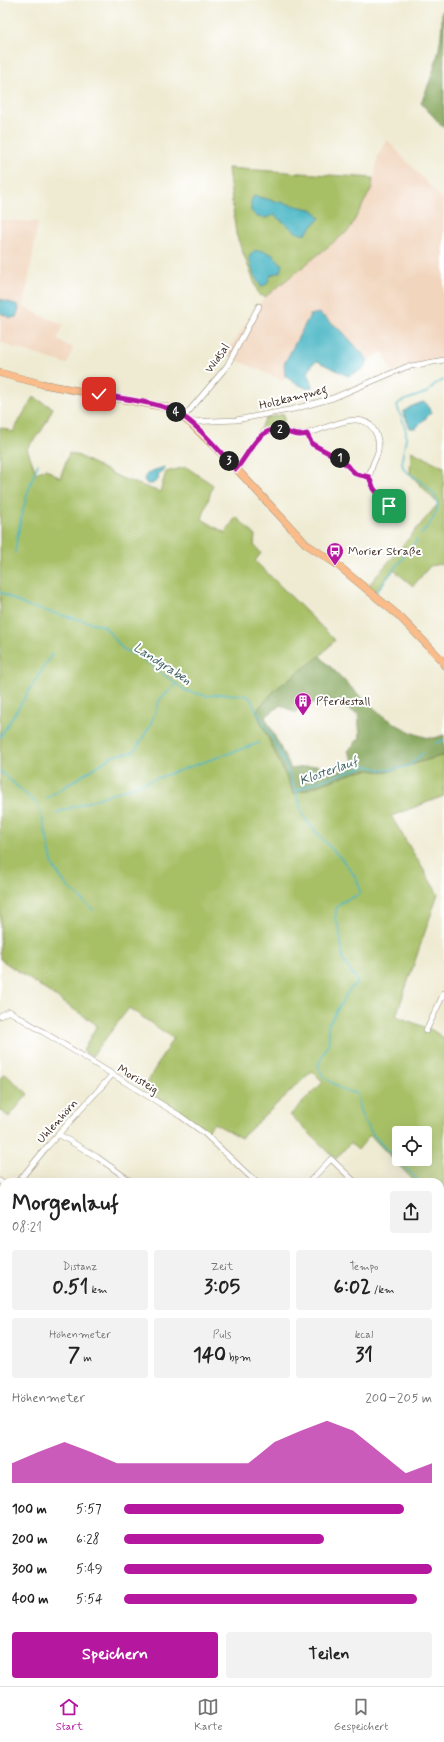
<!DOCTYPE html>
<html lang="de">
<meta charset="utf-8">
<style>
body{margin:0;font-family:Mynerve,sans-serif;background:#f2f2f2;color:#222;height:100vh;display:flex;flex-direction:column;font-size:15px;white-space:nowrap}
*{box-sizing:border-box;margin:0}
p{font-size:13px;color:#767676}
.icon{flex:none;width:22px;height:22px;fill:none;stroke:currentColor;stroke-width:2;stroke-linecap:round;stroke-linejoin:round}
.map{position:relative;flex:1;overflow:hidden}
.details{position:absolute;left:0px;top:1178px;width:444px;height:508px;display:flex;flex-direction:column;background:#fff;border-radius:12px 12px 0 0;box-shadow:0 4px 16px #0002}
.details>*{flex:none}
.fabs{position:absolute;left:392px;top:1126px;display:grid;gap:8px}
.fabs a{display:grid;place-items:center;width:40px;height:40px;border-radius:4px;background:#fff;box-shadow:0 4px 16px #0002;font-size:20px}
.pin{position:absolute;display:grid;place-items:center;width:34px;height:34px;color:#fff;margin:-17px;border-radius:8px;box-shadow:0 2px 6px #0006}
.km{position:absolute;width:20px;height:20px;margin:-10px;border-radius:50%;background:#222;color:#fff;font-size:11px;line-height:20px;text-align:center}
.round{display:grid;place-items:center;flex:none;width:42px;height:42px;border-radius:4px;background:#f2f2f2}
.overview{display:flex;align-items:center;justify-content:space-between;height:68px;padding:0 12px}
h1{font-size:22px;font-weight:700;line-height:30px}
.figures{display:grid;grid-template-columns:repeat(3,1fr);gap:6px;height:68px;padding:4px 12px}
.figures div{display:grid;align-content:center;border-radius:4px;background:#f2f2f2;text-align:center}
.figures b{font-size:20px;font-weight:700}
.figures small{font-size:11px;font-weight:400}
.figures p{font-size:11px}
.chart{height:112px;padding:8px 12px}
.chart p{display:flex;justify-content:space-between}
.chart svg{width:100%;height:72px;margin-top:4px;fill:#b5179e;opacity:.7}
.action{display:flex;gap:8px;margin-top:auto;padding:8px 12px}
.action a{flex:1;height:46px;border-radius:4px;background:#b5179e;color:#fff;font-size:16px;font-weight:700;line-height:46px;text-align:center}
.action a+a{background:#f2f2f2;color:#222}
ul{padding:0 12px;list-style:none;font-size:13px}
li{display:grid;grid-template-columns:64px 48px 1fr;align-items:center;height:30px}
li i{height:10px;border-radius:5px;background:#b5179e}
.tabs{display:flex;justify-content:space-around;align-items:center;height:56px;border-top:1px solid #e0e0e0;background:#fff;font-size:11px;color:#767676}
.tabs a{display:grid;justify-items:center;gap:2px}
.tabs .on{color:#b5179e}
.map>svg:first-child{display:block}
</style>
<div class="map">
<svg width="444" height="1686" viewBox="0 0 444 1686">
<rect width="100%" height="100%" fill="#fff"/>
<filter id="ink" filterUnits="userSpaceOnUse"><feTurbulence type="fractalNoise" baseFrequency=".025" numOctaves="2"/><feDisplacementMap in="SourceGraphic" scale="8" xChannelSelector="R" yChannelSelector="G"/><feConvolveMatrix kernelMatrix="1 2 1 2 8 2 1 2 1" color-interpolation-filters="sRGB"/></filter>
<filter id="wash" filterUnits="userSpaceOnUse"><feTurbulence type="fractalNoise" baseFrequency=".012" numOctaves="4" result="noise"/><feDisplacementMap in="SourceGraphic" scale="16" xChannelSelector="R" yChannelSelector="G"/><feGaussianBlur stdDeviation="0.9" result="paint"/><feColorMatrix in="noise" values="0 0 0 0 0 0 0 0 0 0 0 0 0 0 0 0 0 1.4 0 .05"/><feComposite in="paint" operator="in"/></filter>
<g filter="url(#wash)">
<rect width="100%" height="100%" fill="#efebd3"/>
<g fill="#f1d5bd">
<polygon points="387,140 444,201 444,359 392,372 383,352 368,360 342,331 310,315 284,364 285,376 283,381 226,355 257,307 265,297 349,230 372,188 378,156"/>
<polygon points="0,220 38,222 24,307 63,325 57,340 73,348 67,364 9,346 0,341"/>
</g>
<g fill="#a7c066" stroke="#717542" fill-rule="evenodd">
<polygon points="228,168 373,178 372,188 349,230 265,297 259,295 236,234"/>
<path d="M 33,397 L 53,408 L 42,430 L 27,448 L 36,473 L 46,469 L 60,478 L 69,453 L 79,456 L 121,478 L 160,492 L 166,472 L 186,467 L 213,485 L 202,519 L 225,533 L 236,517 L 255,535 L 254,545 L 261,553 L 255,561 L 335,640 L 320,656 L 276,689 L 256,711 L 294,794 L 356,772 L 368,770 L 387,772 L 444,755 L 444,796 L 391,816 L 438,894 L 396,1016 L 432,1030 L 444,1038 L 444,1213 L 440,1208 L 440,1182 L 415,1182 L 370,1135 L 358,1150 L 350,1143 L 336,1159 L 290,1115 L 323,1082 L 312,1071 L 241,1138 L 214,1123 L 207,1131 L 181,1112 L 143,1089 L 173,1038 L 129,1008 L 92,1056 L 83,1051 L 97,1025 L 0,959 L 0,427 L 13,432 ZM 399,1133 L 425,1133 L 425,1159 L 399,1159 Z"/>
<polygon points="284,414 284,420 280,429 261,434 258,432 266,418"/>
<polygon points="411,451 444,467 444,567 440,564 430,566 413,586 394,570 376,592 368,586 438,504 410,474"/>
<polygon points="5,1074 28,1094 9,1117 0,1110 0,1079"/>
<polygon points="0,1257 4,1261 4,1675 0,1673"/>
<polygon points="440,1615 444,1618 444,1686 131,1686 133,1682 440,1682"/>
<polygon points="18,1682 132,1682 130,1686 26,1686"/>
</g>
<g fill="#85a65b" stroke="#60683c" fill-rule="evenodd">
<path d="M 442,11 L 444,12 L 444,128 L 421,103 C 434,72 443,46 442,11 Z"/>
<path d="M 320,656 C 349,685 387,729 429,738 C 434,739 440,736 444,735 L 444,755 L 387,772 L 368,770 L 356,772 L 294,794 L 256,711 L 276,689 ZM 322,699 L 337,704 L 358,714 L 360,737 L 348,751 L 355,764 L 336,772 L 324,773 L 318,765 L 291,769 L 265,717 L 281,705 L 296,713 L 300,708 Z"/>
</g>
<g fill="#49b6c5" stroke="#427072">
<polygon points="254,196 314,210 320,218 304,235 296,232 274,215 266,218 257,217 251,211 251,201"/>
<path d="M 254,251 C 267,249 275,255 282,265 L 280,272 L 271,275 L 267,284 L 261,287 L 254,275 L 249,257 Z"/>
<polygon points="0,299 18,305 19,309 16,317 11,318 0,313"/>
<polygon points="319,313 342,331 368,360 363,369 348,376 317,361 313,363 308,373 312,382 312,387 308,389 293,382 285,376 284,364 310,315"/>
<polygon points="423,402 427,404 431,413 416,428 410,428 403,412 410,407"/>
<path d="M 164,467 L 164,470 L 159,473 L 158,480 L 152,484 L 147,484 L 144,480 C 145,471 157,470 164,467 Z"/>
</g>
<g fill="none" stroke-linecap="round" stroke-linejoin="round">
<g stroke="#49b6c5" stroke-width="1.5">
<path d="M 421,535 C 444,506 444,499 415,477 C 411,475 405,472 403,467 C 399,457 407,444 406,434 C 406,423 399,415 397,405 L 400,402 L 428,392 L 435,384 L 444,380"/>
<path d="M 15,553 C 19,522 26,493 38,464"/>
<path d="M 0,592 L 26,606 L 104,626 L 123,649 L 140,657 L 186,691 L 208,696 L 222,694 L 245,695 L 250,698 C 261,721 276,742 286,766 C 290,775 290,783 296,791"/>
<polyline points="376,592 417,540"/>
<polyline points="0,737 52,654"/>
<polyline points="436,743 444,740"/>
<polyline points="0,771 38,805 43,820 53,866 66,885 93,910"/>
<polyline points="47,798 113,756 132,752 137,747 150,726 160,699 177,684"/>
<polyline points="56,813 259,743"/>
<path d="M 420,1182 C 401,1163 371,1139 361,1114 C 358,1107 359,1100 357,1093 L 344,1091 L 323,1076 L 318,1066 L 329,1041 L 328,1025 L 349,990 L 358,982 L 343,960 L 339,926 L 335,919 L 337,906 L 342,902 L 360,894 C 363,872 316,837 305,818 C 300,810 299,800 296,791 L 313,783 L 367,766 L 382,770 L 391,770 L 409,766 L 423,753"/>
<polyline points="440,1202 444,1206"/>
<polyline points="0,1471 4,1475"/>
<polyline points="222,1682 227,1686"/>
</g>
</g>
</g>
<g filter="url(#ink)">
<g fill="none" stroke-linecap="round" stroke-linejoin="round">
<g stroke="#958a78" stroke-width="6">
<g id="minor">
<polyline points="184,417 227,366 259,306"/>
<polyline points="189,422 236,420 294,409 333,398 406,367 444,360"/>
<polyline points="307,434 312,444 340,459 358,475 369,477"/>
<path d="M 237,469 C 248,456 258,427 280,430 C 294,433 297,437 312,432 C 330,427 362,409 374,430 C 378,436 379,444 378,451 C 376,460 368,470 370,480 C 372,493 387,505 398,511"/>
<polyline points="0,1016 9,1011 179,1115 204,1133 256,1182"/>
<polyline points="426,1031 444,993"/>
<polyline points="58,1134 97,1157 132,1182"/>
<polyline points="0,1181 4,1185"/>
<polyline points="18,1182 46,1148 112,1075"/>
<polyline points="309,1182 331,1159 355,1182"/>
<polyline points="440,1264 444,1267"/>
<polyline points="440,1305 444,1301"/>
<polyline points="440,1362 444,1366"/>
<polyline points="440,1471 444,1474"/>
<polyline points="440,1566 444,1569"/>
<polyline points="130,1686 132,1682"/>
</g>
</g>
<g stroke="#958a78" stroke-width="8">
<polyline id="major" points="0,373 42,384 165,407 176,412 189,422 231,463 306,544 335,563 399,616 441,659 444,665"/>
</g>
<g stroke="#958a78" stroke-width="10">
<polyline id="highway" points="0,1681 10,1686"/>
</g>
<use href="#minor" stroke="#fff" stroke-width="5"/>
<use href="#major" stroke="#f9bc8a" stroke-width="7"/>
<use href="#highway" stroke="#f9bc8a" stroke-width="8"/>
</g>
</g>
<g fill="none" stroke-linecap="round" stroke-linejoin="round" filter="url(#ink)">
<g stroke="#fff" stroke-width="8">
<path id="route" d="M 99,394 C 120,399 158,402 176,412 C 198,424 219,451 236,469 C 248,456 258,427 279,430 C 290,432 296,437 307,434 L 312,444 L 340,459 L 356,474 L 369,477 L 374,489 L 389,506"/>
</g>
<use href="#route" stroke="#b5179e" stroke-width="5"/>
</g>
<defs>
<g id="bus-pin" transform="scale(0.9)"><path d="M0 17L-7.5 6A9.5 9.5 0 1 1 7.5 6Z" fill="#b5179e" stroke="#fff"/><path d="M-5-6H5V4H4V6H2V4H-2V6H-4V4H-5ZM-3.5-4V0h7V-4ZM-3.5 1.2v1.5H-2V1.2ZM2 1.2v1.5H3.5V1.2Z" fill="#fff"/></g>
<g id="building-pin" transform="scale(0.9)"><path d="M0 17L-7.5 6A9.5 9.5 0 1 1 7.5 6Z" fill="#b5179e" stroke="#fff"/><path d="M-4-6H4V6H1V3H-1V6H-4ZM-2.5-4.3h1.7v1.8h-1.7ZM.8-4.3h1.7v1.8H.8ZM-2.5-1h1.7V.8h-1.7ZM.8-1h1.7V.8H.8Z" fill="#fff"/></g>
</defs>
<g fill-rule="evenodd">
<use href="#bus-pin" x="335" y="551"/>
<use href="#building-pin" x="303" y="701"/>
</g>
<g text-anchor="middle" stroke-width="4" stroke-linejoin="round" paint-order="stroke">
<g font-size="12" fill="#3b2a1e" stroke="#fff">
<text transform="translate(217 358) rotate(-54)" y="4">Widsal</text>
<text transform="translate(293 397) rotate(-14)" y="4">Holzkampweg</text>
<text transform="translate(138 1079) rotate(31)" y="4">Moristeig</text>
<text transform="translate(57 1121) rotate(-48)" y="4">Uhlenhörn</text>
</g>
<g font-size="12" fill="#3b2a1e" stroke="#fff" text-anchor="start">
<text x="348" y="555">Morier Straße</text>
<text x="316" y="705">Pferdestall</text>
</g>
<g font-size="13" font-style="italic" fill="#416261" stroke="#fff">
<text transform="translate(163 663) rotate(33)" y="5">Landgraben</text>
<text transform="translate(328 770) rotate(-20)" y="5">Klosterlauf</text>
</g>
</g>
</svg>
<div class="fabs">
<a><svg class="icon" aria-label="locate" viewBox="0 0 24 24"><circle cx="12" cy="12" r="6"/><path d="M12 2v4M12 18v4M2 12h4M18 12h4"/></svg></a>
</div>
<div class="pin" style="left:389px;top:506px;background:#1e9e55"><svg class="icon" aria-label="arrive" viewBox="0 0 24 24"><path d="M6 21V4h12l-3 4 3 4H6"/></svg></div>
<div class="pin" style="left:99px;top:394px;background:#d93025"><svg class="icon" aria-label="check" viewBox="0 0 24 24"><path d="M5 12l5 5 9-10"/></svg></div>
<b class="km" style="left:340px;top:458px">1</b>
<b class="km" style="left:280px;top:430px">2</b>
<b class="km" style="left:229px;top:461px">3</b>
<b class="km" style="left:176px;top:412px">4</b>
<section class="details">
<div class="overview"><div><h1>Morgenlauf</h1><p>08:21</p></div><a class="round"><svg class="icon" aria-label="share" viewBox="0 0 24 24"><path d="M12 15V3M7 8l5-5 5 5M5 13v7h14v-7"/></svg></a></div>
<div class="figures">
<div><p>Distanz</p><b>0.51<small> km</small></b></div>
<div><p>Zeit</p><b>3:05</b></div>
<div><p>Tempo</p><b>6:02<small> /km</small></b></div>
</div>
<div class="figures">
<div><p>Höhenmeter</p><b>7<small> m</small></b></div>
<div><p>Puls</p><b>140<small> bpm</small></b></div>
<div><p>kcal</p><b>31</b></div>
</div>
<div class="chart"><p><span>Höhenmeter</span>200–205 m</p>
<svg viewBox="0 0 160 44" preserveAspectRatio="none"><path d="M0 44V32L10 25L20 19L30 25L40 32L50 32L60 32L70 32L80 32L90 32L100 19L110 12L120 6L130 12L140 25L150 38L160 32V44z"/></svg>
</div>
<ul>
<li><b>100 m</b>5:57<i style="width:91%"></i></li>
<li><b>200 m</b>6:28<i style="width:65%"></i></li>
<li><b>300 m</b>5:49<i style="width:100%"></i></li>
<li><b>400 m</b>5:54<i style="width:95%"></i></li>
</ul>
<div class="action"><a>Speichern</a><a>Teilen</a></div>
</section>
</div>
<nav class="tabs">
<a class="on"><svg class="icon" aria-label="home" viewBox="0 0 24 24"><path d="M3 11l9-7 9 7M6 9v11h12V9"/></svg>Start</a>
<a><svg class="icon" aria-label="map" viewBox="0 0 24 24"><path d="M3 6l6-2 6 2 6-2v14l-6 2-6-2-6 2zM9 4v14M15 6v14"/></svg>Karte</a>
<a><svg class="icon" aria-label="saved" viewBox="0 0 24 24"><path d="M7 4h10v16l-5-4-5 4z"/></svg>Gespeichert</a>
</nav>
